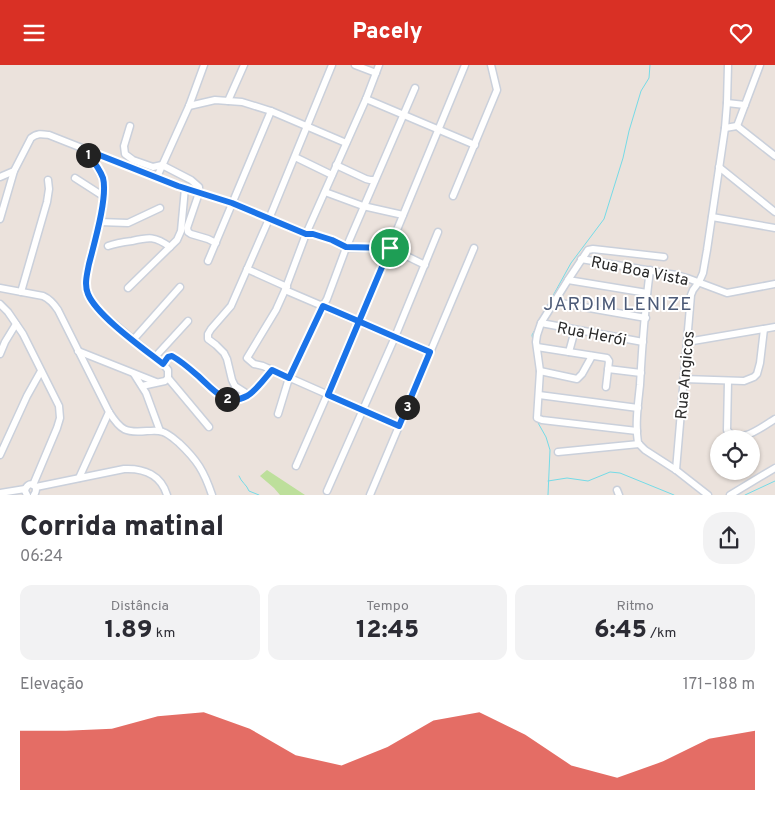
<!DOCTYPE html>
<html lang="pt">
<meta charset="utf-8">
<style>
body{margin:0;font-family:Overpass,sans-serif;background:#f2f2f3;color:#2b2b33;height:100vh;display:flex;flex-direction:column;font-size:19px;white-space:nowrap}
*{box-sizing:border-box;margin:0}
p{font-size:16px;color:#7c7c81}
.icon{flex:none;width:28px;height:28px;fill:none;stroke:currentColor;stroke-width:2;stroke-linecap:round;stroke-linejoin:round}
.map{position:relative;height:430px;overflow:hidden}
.details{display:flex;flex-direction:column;background:#fff;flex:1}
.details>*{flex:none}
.tools{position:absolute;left:710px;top:365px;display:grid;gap:10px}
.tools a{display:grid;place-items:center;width:50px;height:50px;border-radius:50%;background:#fff;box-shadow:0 1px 4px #0004;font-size:25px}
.pin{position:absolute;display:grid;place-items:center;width:42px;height:42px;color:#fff;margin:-21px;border:2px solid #fff;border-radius:50%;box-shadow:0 1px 5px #0007}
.km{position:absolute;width:25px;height:25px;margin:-12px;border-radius:50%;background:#222;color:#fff;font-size:14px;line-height:25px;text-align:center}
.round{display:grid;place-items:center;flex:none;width:52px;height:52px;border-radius:20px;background:#f2f2f3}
.headline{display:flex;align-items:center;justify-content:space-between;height:85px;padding:0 20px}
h1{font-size:28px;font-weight:800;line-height:38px}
.metrics{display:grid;grid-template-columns:repeat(3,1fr);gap:8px;height:85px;padding:5px 20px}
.metrics div{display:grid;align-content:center;border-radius:12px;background:#f2f2f3;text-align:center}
.metrics b{font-size:25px;font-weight:800}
.metrics small{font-size:14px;font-weight:400}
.metrics p{font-size:14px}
.chart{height:140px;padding:10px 20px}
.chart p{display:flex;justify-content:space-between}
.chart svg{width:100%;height:90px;margin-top:5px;fill:#d93025;opacity:.7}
header{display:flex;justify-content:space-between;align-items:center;height:65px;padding:0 20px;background:#d93025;color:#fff;font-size:22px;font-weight:800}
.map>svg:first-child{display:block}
</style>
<header><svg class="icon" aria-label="menu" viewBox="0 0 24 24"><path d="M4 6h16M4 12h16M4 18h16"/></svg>Pacely<svg class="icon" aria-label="heart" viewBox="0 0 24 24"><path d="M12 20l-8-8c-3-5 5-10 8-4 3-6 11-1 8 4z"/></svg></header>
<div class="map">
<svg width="775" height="430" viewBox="0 0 775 430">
<rect width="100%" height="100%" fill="#ebe2dc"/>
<polygon fill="#bddf9b" points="267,405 305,430 280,430 274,423 260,411"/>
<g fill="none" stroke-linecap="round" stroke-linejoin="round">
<g stroke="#75dbe7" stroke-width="1">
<polyline points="544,247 571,198 604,154 623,93 629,66 641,26 649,13 650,0"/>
<polyline points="533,276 532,270 537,261"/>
<polyline points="537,356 546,372 550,385 548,430"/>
<path d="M 239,411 C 241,417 247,420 249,426 L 259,430"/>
<polyline points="548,416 567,413 588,416 610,407 620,408 674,430"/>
<polyline points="745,430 775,416"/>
</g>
<g stroke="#cad0db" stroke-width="9">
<g id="minor">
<polyline points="355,0 376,8"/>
<polyline points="379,0 366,34 306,169 285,225 276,245 247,293 254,299 263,301 399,361"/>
<polyline points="366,34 475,80"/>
<polyline points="228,36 244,0"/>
<polyline points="727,38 745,40"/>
<polyline points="189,41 215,35 242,37 271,46 346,78"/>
<polyline points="130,61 124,81 125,89 133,95 153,102 162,100 191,115 199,122 199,128 187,163 188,167 191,169 208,174 216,178"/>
<polyline points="737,61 760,0"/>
<polyline points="725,63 737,61 775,91"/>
<path d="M 85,85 C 91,94 100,104 103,115 C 108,134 95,174 90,194 C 87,206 83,220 89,232 C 96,245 107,253 118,262 C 133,275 148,287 163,299 L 168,305 L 168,313 L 165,316 L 142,321"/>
<polyline points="295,92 332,110"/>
<polyline points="336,100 366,114 370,115 375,115"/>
<polyline points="719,102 775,147"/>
<path d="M 0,112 L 14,106 L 31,73 C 37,68 42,69 49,70 L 178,121 L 232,138 L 306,169 L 313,169 L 332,175 L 346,183 L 390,183 L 425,200"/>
<polyline points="157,112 189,41 204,0"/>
<polyline points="75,113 103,131"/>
<polyline points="325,127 363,141 403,150"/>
<polyline points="453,131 497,25 491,0"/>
<polyline points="712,152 775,163"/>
<polyline points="0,154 14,106"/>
<polyline points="99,157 128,158 160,143"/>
<path d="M 108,181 C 116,178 124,177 132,176 C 149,172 155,171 170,182"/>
<polyline points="581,194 676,210 687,213 727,228 775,219"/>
<polyline points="208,196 271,46"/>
<polyline points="247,204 287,222"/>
<path d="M 650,205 C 645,243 642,282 640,320 C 638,339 635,359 638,378 L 645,385 L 676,405 L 708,430"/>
<polyline points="568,215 647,228"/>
<path d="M 0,223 L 43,231 C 50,234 54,239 58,245 L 109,347 C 121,366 126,368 147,366 C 152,366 158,365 163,367 C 169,369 174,374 179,378 C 197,395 204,406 212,430"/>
<polyline points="128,223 177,175 181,166 185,123"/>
<polyline points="285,225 430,287"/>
<polyline points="21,227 47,137 49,124 48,115"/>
<polyline points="555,237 646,253"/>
<polyline points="0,239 8,247 23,269 59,341 60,353 57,363 33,420"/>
<polyline points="541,258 643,277"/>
<polyline points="133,275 180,222"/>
<polyline points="687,277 775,262"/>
<polyline points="537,282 607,293 609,296 606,322"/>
<polyline points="78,286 156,317"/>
<polyline points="569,287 575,265"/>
<polyline points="0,289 5,277 16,259"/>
<polyline points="155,292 188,256"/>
<path d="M 163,299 L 168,292 L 172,291 C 181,296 189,303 197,310 C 212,323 225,342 247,331 C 256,326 265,313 272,305"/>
<polyline points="608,304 641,308"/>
<polyline points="540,306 577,314 582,309 592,291"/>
<polyline points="134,309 146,328 160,366"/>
<polyline points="168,313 209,362"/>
<polyline points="684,314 744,316 754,312 757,309 760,298 764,264"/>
<path d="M 728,316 L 727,365 C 738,382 763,361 775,354"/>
<polyline points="249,330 235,321 232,315 227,294 224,288 216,280 208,274 208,269 211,264 231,241 269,154 332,0"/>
<polyline points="539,330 638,343"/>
<polyline points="278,349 289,313 323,241 327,234 346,183 415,23"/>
<polyline points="637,366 542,355 537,353 540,306 536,277 537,270 541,258 568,215 588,185 593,184 664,192"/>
<polyline points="558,387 639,379"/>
<polyline points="0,390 27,331 41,306"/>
<polyline points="296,401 359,257 465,0"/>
<polyline points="676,405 691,230 693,225 699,217 703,208 707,185 725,63 727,38 728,0"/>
<polyline points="79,413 109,347"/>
<path d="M 36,422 L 124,404 C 144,403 161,410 167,430"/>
<polyline points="617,425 619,430"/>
<polyline points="327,426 395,272 438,167"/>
<polyline points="0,428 25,424"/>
<path d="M 27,430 L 25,426 C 27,414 41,420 34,430"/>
<polyline points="370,430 474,183"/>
<polyline points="730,430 775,403"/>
</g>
</g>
<use href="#minor" stroke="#fff" stroke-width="6"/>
</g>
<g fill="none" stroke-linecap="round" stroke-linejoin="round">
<g stroke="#fff" stroke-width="10">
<path id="route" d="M 390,183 L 346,182 L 332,175 L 313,169 L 306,169 L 232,138 L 178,121 L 84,84 C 91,93 99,102 103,113 C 108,132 94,179 89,199 C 87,209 84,220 88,229 C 97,251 144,284 163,299 L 168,292 L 172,291 C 181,296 189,303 197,310 C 212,323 225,343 247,331 C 256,326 265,313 272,305 L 289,313 L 323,241 C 359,256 394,272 430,287 L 399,361 L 328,330 L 390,183"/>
</g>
<use href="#route" stroke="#1a73e8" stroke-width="6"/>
</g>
<g text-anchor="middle" stroke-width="4" stroke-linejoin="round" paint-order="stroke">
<g font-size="16" fill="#2a2a2a" stroke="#fff">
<text transform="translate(640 205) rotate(11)" y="6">Rua Boa Vista</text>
<text transform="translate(592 268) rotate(11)" y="6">Rua Herói</text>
<text transform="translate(684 310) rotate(-85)" y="6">Rua Angicos</text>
</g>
<g font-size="19" letter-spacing="1" fill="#4d5b78" stroke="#fff">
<text x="618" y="245">JARDIM LENIZE</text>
</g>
</g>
</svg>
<div class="tools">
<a><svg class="icon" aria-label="locate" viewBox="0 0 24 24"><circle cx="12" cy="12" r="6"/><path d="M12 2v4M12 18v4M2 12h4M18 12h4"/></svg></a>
</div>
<div class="pin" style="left:390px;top:183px;background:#1e9e55"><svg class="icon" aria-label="arrive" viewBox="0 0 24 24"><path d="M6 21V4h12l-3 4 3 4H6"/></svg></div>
<b class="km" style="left:88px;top:90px">1</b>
<b class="km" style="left:227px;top:334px">2</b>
<b class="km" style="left:407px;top:342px">3</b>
</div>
<section class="details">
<div class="headline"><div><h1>Corrida matinal</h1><p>06:24</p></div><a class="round"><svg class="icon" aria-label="share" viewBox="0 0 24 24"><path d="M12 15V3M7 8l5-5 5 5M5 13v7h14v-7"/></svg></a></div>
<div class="metrics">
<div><p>Distância</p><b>1.89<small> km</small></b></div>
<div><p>Tempo</p><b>12:45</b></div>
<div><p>Ritmo</p><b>6:45<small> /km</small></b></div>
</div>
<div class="chart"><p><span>Elevação</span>171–188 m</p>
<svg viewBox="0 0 160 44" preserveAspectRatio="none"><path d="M0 44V15L10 15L20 14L30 8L40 6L50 14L60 27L70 32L80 23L90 10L100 6L110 17L120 32L130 38L140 30L150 19L160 15V44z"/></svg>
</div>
</section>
